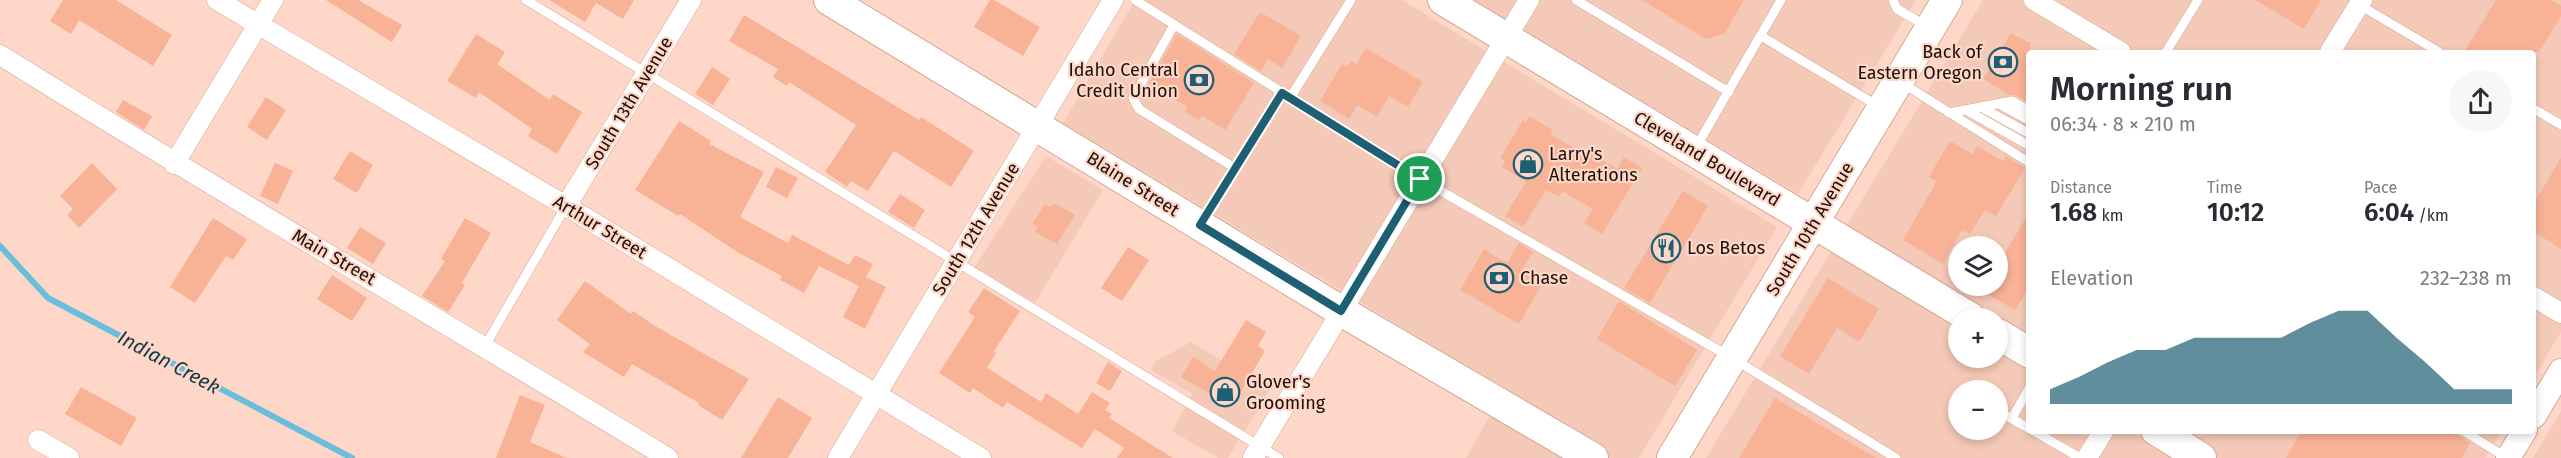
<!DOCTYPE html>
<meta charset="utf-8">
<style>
body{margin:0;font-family:"Fira Sans",sans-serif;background:#f7f7f7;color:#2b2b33;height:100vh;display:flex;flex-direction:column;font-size:22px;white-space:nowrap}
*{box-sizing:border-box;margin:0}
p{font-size:20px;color:#7c7c81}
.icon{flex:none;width:33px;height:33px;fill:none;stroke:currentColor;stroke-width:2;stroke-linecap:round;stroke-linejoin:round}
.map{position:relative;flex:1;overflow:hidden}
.side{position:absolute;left:2026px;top:50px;width:510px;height:384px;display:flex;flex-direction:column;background:#fff;border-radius:6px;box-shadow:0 3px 9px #0003}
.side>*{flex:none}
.tools{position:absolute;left:1948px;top:236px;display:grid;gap:12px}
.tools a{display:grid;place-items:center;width:60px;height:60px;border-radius:50%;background:#fff;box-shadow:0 3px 9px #0003;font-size:30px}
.pin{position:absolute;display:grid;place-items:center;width:51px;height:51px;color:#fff;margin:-26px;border:3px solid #fff;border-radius:50%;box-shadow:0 2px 6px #0007}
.round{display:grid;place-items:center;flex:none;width:63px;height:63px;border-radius:32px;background:#f7f7f7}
.summary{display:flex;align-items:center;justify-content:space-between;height:102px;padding:0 24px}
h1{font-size:33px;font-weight:600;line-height:45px}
.stats{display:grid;grid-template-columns:repeat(3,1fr);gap:9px;height:102px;padding:6px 24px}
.stats div{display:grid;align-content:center}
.stats b{font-size:26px;font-weight:600}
.stats small{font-size:16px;font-weight:400}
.stats p{font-size:16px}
.chart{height:168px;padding:12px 24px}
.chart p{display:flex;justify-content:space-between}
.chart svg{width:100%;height:108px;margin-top:6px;fill:#1e5f74;opacity:.7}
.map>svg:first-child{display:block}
</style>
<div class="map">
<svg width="2561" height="458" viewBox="0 0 2561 458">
<rect width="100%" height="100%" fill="#fed7c8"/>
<g fill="#f5c9b7" fill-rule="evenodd">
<polygon points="1135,0 1402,0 1777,227 1639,458 1466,458 1505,389 1063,123"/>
<polygon points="1474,0 1916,0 1798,194"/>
<path d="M 1983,0 L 2561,0 L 2561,332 L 2534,377 L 2534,52 L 2030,52 L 2030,430 L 2502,431 L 2485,458 L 1706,458 ZM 1959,246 L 1998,246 L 1998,285 L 1959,285 ZM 1959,318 L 1998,318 L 1998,357 L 1959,357 ZM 1959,390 L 1998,390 L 1998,429 L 1959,429 Z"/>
<polygon points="1046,156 1103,190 1035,303 974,268"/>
<polygon points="1191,342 1270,390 1228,458 1218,458 1172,431 1193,394 1151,370 1156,361"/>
<polygon points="2561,411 2561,458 2533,458"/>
</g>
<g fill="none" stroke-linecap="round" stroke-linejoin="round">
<polyline stroke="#6bbedb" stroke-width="6" points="0,246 48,298 352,458"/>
</g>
<g fill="#f8b296">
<polygon points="63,0 116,0 172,35 153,66 79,20 71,34 50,21"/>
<polygon points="326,0 358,0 402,25 392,42"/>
<polygon points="549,0 634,0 623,19 596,3 585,22"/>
<polygon points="990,0 994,0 1040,27 1023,56 974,27"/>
<polygon points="1642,0 1744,0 1724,34 1706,39"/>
<polygon points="2255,0 2321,0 2304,29"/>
<polygon points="2496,0 2551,0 2561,6 2561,16 2539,52 2464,52"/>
<polygon points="1260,12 1301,36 1282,68 1268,59 1261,71 1234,54"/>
<polygon points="744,15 919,120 921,117 974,151 951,187 894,151 868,191 851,181 847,187 825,172 856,125 789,82 787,86 773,77 778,69 729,41"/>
<polygon points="2011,33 2030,43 2030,103 2015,95 2009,95 1983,79"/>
<polygon points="476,34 505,52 497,64 550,100 553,94 582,112 557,154 528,136 532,129 479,92 476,98 447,81"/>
<polygon points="1177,34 1254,83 1225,130 1202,116 1199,120 1185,112 1188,107 1149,84"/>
<polygon points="1366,48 1423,82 1408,107 1389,96 1377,117 1357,105 1349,119 1320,101 1342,64 1347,67 1351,61 1356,64"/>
<polygon points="712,67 730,79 713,105 695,94"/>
<polygon points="266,97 286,110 267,140 247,127"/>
<polygon points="123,100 152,116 144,130 116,112"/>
<polygon points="1529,116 1553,130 1551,135 1582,152 1583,149 1617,169 1624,157 1642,168 1602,234 1584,223 1593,209 1562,191 1559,197 1546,190 1523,227 1505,216 1526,182 1502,167 1505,161 1500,158 1523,120 1526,122"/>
<polygon points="679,121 711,141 709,144 764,172 740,217 788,243 792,235 849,265 855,255 873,264 866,277 886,287 865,329 843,317 859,286 819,266 804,293 780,280 782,276 737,252 680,214 678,216 635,190"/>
<polygon points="1950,141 1973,154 1977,146 2003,161 2006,156 2025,168 1996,216 1985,210 1970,234 1962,230 1943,264 1903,240 1937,181 1929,177"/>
<polygon points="350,151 373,165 357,193 333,179"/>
<polygon points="2561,158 2561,249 2534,232 2534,203"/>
<polygon points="92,163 117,189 79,228 67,215 73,209 60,196"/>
<polygon points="275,163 293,171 278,204 260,196"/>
<polygon points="776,167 798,178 787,198 766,187"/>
<polygon points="1683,191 1708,206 1650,303 1624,288"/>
<polygon points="900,194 925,210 914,228 888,212"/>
<polygon points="1054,203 1075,215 1057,244 1035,232 1038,227 1032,224 1045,204 1051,207"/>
<polygon points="2030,211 2030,286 2015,310 1972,285 1998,285 1998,264"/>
<polygon points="213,218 247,239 233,260 226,256 195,303 170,287"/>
<polygon points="465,218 491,233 462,283 465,285 448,312 422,296 445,261 441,259"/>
<polygon points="360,227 386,243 373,264 347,248"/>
<polygon points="1519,243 1533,252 1521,272 1542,284 1519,324 1460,290 1484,249 1507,263"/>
<polygon points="1128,247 1149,260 1122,301 1101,288"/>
<polygon points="332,275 367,298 352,321 317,299"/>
<polygon points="1828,278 1879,309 1859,342 1837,328 1809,374 1780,356"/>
<polygon points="585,281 631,314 633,311 655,326 749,379 722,420 698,405 699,403 632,364 624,377 583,352 590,344 557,320"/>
<polygon points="984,288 1020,311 994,351 996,353 987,368 1041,402 1046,393 1078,414 1092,392 1110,403 1105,410 1112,414 1109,418 1173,458 1117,458 1124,448 1095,429 1082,448 1007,402 1003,408 973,388 970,393 939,373 975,317 968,312"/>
<polygon points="1619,301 1697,350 1675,386 1597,339"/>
<polygon points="1246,320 1266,332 1258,346 1265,351 1232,406 1181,377 1193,357 1215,371"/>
<polygon points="1108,362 1122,371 1110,391 1096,383"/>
<polygon points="81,387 137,418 121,446 65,414"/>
<polygon points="520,395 545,405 530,442 567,458 496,458"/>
<polygon points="778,397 812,418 788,458 741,458"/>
<polygon points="1775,398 1876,458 1739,458"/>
<polygon points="2302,430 2455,430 2458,435 2470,443 2462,458 2286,458"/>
</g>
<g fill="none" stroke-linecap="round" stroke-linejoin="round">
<g stroke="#d5a795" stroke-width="10">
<g id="service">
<polyline points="526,0 1279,458"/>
<polyline points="1135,0 1420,179 1732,358 1896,458"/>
<polyline points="1576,0 1729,92"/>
<polyline points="1893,0 1897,9 1928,27"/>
<polyline points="2358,4 2439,52"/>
<polyline points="1174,25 1133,98 1139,109 1235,168"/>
<polyline points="1761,36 1878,106"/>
<polyline points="2166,52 2198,0"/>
<polyline points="1902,83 2030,163"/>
<polyline points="1290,98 1351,0"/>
<polyline points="1999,104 2030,121"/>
<polyline points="1981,107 2030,134"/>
<polyline points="2534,109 2561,125"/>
<polyline points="1966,110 2030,146"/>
<polyline points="1949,113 2012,101 2030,111"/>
<polyline points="1695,149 1781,0"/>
<polyline points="1201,223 1282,93"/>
<polyline points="485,346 566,206"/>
<polyline points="1998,411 2030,429"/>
<polyline points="2012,418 2030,387"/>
<polyline points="2032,430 2080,458"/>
<polyline points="2462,430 2507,458"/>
</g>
</g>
<g stroke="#d5a795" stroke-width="21">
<g id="minor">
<polyline points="217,0 566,206 981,458"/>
<polyline points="2034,0 2121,52"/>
<polyline points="2330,52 2362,0"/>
<path d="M 0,55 C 221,193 446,323 668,458"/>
<polyline points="174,164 273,0"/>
<polyline points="566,206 691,0"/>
<polyline points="2534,297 2561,313"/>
<polyline points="38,440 69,458"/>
<polyline points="838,458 1113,0"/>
<polyline points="1253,458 1529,0"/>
<polyline points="2087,458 2104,430"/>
</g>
</g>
<g stroke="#d5a795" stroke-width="26">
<g id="tertiary">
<polyline points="2534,416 2561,371"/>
<polyline points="2508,458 2525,430"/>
</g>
</g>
<g stroke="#d5a795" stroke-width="32">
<g id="primary">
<polyline points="829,0 1341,311 1593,458"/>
<polyline points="1443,0 1971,318"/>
<polyline points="1998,334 2030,353"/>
<polyline points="2156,430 2201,458"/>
<polyline points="1672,458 1947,0"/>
</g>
</g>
<use href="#service" stroke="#fff" stroke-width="9"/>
<use href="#minor" stroke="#fff" stroke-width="20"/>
<use href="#tertiary" stroke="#fff" stroke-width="24"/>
<use href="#primary" stroke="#fff" stroke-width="30"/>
</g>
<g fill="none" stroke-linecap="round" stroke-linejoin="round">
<g stroke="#fff" stroke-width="12">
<polygon id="route" points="1282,93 1420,179 1341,311 1200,225"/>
</g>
<use href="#route" stroke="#1e5f74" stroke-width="8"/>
</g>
<defs>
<g id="bank-ring" transform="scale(1.5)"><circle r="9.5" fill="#fed7c8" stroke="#1e5f74" stroke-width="1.5"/><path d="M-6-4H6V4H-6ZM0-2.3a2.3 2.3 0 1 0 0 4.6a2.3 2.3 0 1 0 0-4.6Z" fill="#1e5f74"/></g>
<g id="shop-ring" transform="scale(1.5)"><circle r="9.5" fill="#fed7c8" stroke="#1e5f74" stroke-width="1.5"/><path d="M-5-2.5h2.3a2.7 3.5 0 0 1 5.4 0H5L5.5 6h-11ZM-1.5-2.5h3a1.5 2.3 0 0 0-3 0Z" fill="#1e5f74"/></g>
<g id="restaurant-ring" transform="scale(1.5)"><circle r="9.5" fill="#fed7c8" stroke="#1e5f74" stroke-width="1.5"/><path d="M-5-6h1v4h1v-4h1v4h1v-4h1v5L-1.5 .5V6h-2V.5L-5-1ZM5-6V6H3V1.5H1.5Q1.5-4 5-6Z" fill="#1e5f74"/></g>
</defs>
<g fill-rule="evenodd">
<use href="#bank-ring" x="2003" y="62"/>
<use href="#bank-ring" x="1199" y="80"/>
<use href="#shop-ring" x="1528" y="164"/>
<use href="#restaurant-ring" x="1666" y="248"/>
<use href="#bank-ring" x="1499" y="278"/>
<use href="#shop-ring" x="1225" y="392"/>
</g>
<g text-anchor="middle" stroke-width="4.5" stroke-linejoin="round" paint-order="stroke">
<g font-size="18" fill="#1e0f08" stroke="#fed7c8" text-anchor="start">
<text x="1982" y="58" text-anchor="end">Back of<tspan x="1982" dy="21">Eastern Oregon</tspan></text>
<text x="1178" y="76" text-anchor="end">Idaho Central<tspan x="1178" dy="21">Credit Union</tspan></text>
<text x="1549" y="160">Larry's<tspan x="1549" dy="21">Alterations</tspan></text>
<text x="1687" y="254">Los Betos</text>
<text x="1520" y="284">Chase</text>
<text x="1246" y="388">Glover's<tspan x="1246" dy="21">Grooming</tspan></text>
</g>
<g font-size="18" fill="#1e0f08" stroke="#fed7c8">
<text transform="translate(629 103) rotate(-59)" y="6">South 13th Avenue</text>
<text transform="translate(1707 159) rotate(31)" y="6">Cleveland Boulevard</text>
<text transform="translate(1133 184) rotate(32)" y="6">Blaine Street</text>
<text transform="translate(600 227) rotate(31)" y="6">Arthur Street</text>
<text transform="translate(976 229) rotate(-59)" y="6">South 12th Avenue</text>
<text transform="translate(1810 229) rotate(-59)" y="6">South 10th Avenue</text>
<text transform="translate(334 257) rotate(30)" y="6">Main Street</text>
</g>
<g font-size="20" font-style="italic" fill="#113844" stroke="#fed7c8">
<text transform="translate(169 362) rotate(28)" y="7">Indian Creek</text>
</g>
</g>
</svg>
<div class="tools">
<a><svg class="icon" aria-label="layers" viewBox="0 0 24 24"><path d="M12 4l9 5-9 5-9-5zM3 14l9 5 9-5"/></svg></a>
<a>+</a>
<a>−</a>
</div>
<div class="pin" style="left:1420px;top:179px;background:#1e9e55"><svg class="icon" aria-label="arrive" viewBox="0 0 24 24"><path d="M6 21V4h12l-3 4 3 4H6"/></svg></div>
<section class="side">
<div class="summary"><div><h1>Morning run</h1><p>06:34 · 8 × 210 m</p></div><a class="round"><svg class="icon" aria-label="share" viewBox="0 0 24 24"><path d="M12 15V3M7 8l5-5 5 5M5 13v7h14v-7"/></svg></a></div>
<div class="stats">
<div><p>Distance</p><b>1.68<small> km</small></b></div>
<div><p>Time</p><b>10:12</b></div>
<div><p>Pace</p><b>6:04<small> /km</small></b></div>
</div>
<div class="chart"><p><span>Elevation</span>232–238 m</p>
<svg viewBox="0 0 160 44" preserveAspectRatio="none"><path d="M0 44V38L10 33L20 27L30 22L40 22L50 17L60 17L70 17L80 17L90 11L100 6L110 6L120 17L130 27L140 38L150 38L160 38V44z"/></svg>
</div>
</section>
</div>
